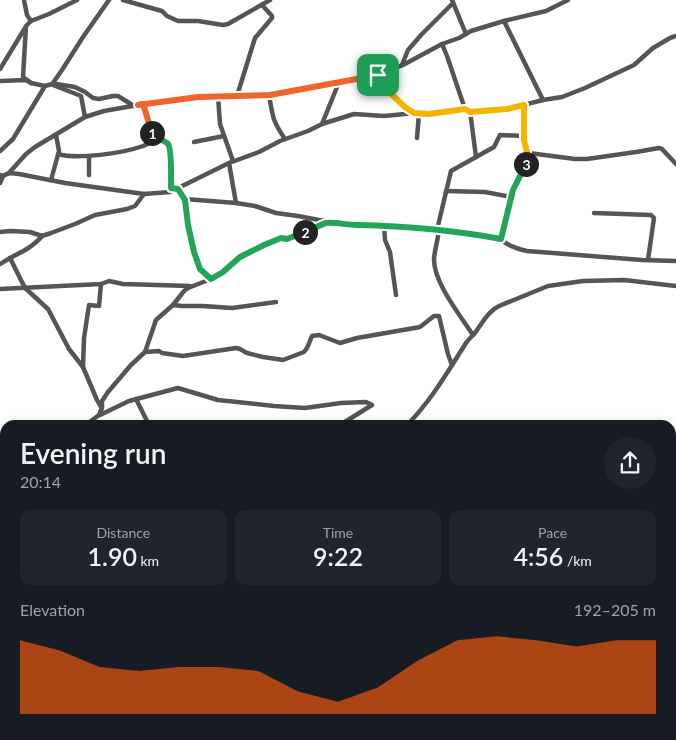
<!DOCTYPE html>
<meta charset="utf-8">
<style>
body{margin:0;font-family:Lato,sans-serif;background:#20242c;color:#f1f3f6;height:100vh;display:flex;flex-direction:column;font-size:19px;white-space:nowrap}
*{box-sizing:border-box;margin:0}
p{font-size:16px;color:#9ea1a6}
.icon{flex:none;width:28px;height:28px;fill:none;stroke:currentColor;stroke-width:2;stroke-linecap:round;stroke-linejoin:round}
.map{position:relative;flex:1;overflow:hidden}
.panel{position:absolute;left:0px;top:420px;width:676px;height:320px;display:flex;flex-direction:column;background:#171b24;border-radius:15px 15px 0 0;box-shadow:0 2px 8px #0003}
.panel>*{flex:none}
.pin{position:absolute;display:grid;place-items:center;width:42px;height:42px;color:#fff;margin:-21px;border-radius:10px;box-shadow:0 2px 8px #0006}
.km{position:absolute;width:25px;height:25px;margin:-12px;border-radius:50%;background:#222;color:#fff;font-size:14px;line-height:25px;text-align:center}
.round{display:grid;place-items:center;flex:none;width:52px;height:52px;border-radius:26px;background:#20242c}
.overview{display:flex;align-items:center;justify-content:space-between;height:85px;padding:0 20px}
h1{font-size:28px;font-weight:600;line-height:38px}
.metrics{display:grid;grid-template-columns:repeat(3,1fr);gap:8px;height:85px;padding:5px 20px}
.metrics div{display:grid;align-content:center;border-radius:10px;background:#20242c;text-align:center}
.metrics b{font-size:25px;font-weight:600}
.metrics small{font-size:14px;font-weight:400}
.metrics p{font-size:14px}
.chart{height:140px;padding:10px 20px}
.chart p{display:flex;justify-content:space-between}
.chart svg{width:100%;height:90px;margin-top:5px;fill:#ea580c;opacity:.7}
.map>svg:first-child{display:block}
</style>
<div class="map">
<svg width="676" height="740" viewBox="0 0 676 740">
<rect width="100%" height="100%" fill="#fff"/>
<g fill="none" stroke-linecap="round" stroke-linejoin="round">
<g stroke="#555" stroke-width="4.5">
<polyline points="24,0 27,15 31,21 26,26 23,77 31,83"/>
<polyline points="123,0 162,11 167,16 178,21 198,21 223,25 228,24 270,0"/>
<polyline points="452,0 466,34"/>
<polyline points="31,21 49,14 77,0"/>
<polyline points="504,21 543,100"/>
<polyline points="442,44 447,56 465,109"/>
<polyline points="402,65 408,50 422,34 453,3"/>
<polyline points="0,69 25,28"/>
<polyline points="378,75 387,89 405,107 415,113"/>
<polyline points="0,81 26,80 31,83 45,86"/>
<polyline points="53,83 56,84 75,87 85,92 93,98 99,99 113,96 118,96 134,106"/>
<polyline points="53,85 81,96 85,117"/>
<path d="M 269,95 C 273,117 272,120 285,139"/>
<polyline points="218,96 220,124 233,161"/>
<polyline points="237,96 255,38 272,18 272,16 262,5"/>
<path d="M 141,104 L 142,104 L 144,107 L 153,136 C 157,139 166,141 168,144 C 172,149 171,180 171,188 L 178,189 L 185,199 L 191,240 L 200,269 L 211,279"/>
<path d="M 524,105 C 524,119 521,141 529,153 L 575,159 L 587,159 L 636,152 L 659,148 L 662,149 L 676,164"/>
<polyline points="470,111 476,157"/>
<polyline points="322,124 339,82"/>
<polyline points="417,138 419,113"/>
<polyline points="194,142 224,136"/>
<polyline points="0,151 13,139 45,86 52,84 53,83 62,70 83,37 109,0"/>
<path d="M 58,154 C 78,160 123,153 143,146 C 147,145 150,143 153,140 L 153,136"/>
<polyline points="229,163 236,203"/>
<polyline points="9,173 26,154 35,147 85,117 104,111 138,105 170,100 198,97 269,95 378,75 403,65 442,44 459,38 471,31 504,21 546,11 568,0"/>
<polyline points="0,175 3,176 9,173 19,174 65,183 144,194 170,192 229,163 259,152 280,141 308,131 322,124 354,114 384,116 415,113 429,113 465,109 470,111 507,109 543,100 562,97 585,88 634,65 653,48 670,38 676,36"/>
<polyline points="89,175 89,156"/>
<polyline points="51,180 59,151 56,135 54,136"/>
<polyline points="0,183 3,176"/>
<polyline points="446,191 485,192 511,197"/>
<path d="M 185,199 L 236,203 L 255,206 L 276,213 L 298,216 L 340,224 L 384,225 L 427,229 L 472,234 L 501,239 C 507,246 518,249 527,251 L 642,260 L 676,261"/>
<polyline points="594,213 651,215 654,218 648,260"/>
<polyline points="384,225 385,240 390,252 396,295"/>
<polyline points="437,230 451,171 494,147 500,135 524,136"/>
<path d="M 439,230 C 438,239 435,249 434,258 C 433,282 460,315 473,335"/>
<polyline points="0,232 10,231 30,232 42,236 51,233 75,224 95,215 127,209 135,206 144,194"/>
<path d="M 42,236 C 34,246 22,252 10,258 L 25,288 L 48,309 L 69,349 L 83,367 L 97,400 L 101,407"/>
<polyline points="501,239 511,197 516,182 519,178 525,166 527,152"/>
<polyline points="0,264 10,258"/>
<polyline points="0,289 101,284 109,281 123,284 190,286"/>
<polyline points="173,305 182,306 203,306 232,308 276,302"/>
<polyline points="145,352 159,351 162,353 183,356 236,348 240,349 247,353 263,357 283,360 304,352 307,348 312,336 319,335 340,343 357,338 420,327 434,316 439,316 448,354 452,365"/>
<polyline points="83,367 84,338 89,305 99,306 101,284"/>
<polyline points="136,399 149,425"/>
<polyline points="100,415 129,401 178,388 218,400 274,406 305,408 341,403 366,402 372,405 340,425"/>
<polyline points="89,425 91,421 99,415 102,408 102,401 108,392 131,365 145,352 156,320 173,305 184,291 188,288 211,279 223,272 241,257 270,242 296,235 327,223"/>
<path d="M 407,425 C 431,401 448,371 466,343 C 468,340 471,337 474,334 C 482,324 487,312 499,306 L 548,286 L 583,281 L 624,280 L 676,286"/>
<polyline points="0,449 5,450"/>
<polyline points="671,455 676,455"/>
<polyline points="671,475 676,474"/>
<polyline points="0,484 5,472"/>
<polyline points="0,505 5,506"/>
<polyline points="671,547 676,548"/>
<polyline points="0,548 5,551"/>
<polyline points="0,575 5,583"/>
<polyline points="0,595 5,593"/>
<polyline points="671,651 676,652"/>
<polyline points="0,668 5,668"/>
<polyline points="0,725 5,726"/>
<polyline points="671,729 676,731"/>
<polyline points="98,735 99,740"/>
<polyline points="124,735 126,740"/>
<polyline points="191,735 212,740"/>
<polyline points="530,735 551,740"/>
</g>
</g>
<g fill="none" stroke-linecap="round" stroke-linejoin="round">
<g stroke="#fff" stroke-width="10">
<polyline id="split-1" points="152,133 144,107 142,104 138,105 198,97 270,95 378,75"/>
</g>
<g stroke="#fff" stroke-width="10">
<path id="split-2" d="M 152,133 L 153,136 C 157,139 166,141 168,144 C 172,149 171,180 171,188 L 178,189 L 185,200 L 188,225 L 194,252 L 200,269 L 211,279 L 223,272 L 240,257 L 264,245 L 281,238 L 287,239 L 305,232"/>
</g>
<g stroke="#fff" stroke-width="10">
<path id="split-3" d="M 305,232 C 312,230 319,225 326,223 C 335,222 347,225 357,225 C 405,226 453,230 501,239 L 513,190 L 526,164"/>
</g>
<g stroke="#fff" stroke-width="10">
<polyline id="split-4" points="378,75 386,89 405,107 414,113 429,114 465,109 470,112 507,109 524,105 524,140 527,152 526,164"/>
</g>
<use href="#split-1" stroke="#f0652b" stroke-width="6"/>
<use href="#split-2" stroke="#22a559" stroke-width="6"/>
<use href="#split-3" stroke="#22a559" stroke-width="6"/>
<use href="#split-4" stroke="#f5b400" stroke-width="6"/>
</g>
</svg>
<div class="pin" style="left:378px;top:75px;background:#1e9e55"><svg class="icon" aria-label="arrive" viewBox="0 0 24 24"><path d="M6 21V4h12l-3 4 3 4H6"/></svg></div>
<b class="km" style="left:152px;top:133px">1</b>
<b class="km" style="left:305px;top:232px">2</b>
<b class="km" style="left:526px;top:164px">3</b>
<section class="panel">
<div class="overview"><div><h1>Evening run</h1><p>20:14</p></div><a class="round"><svg class="icon" aria-label="share" viewBox="0 0 24 24"><path d="M12 15V3M7 8l5-5 5 5M5 13v7h14v-7"/></svg></a></div>
<div class="metrics">
<div><p>Distance</p><b>1.90<small> km</small></b></div>
<div><p>Time</p><b>9:22</b></div>
<div><p>Pace</p><b>4:56<small> /km</small></b></div>
</div>
<div class="chart"><p><span>Elevation</span>192–205 m</p>
<svg viewBox="0 0 160 44" preserveAspectRatio="none"><path d="M0 44V8L10 13L20 21L30 23L40 21L50 21L60 23L70 33L80 38L90 31L100 18L110 8L120 6L130 8L140 11L150 8L160 8V44z"/></svg>
</div>
</section>
</div>
